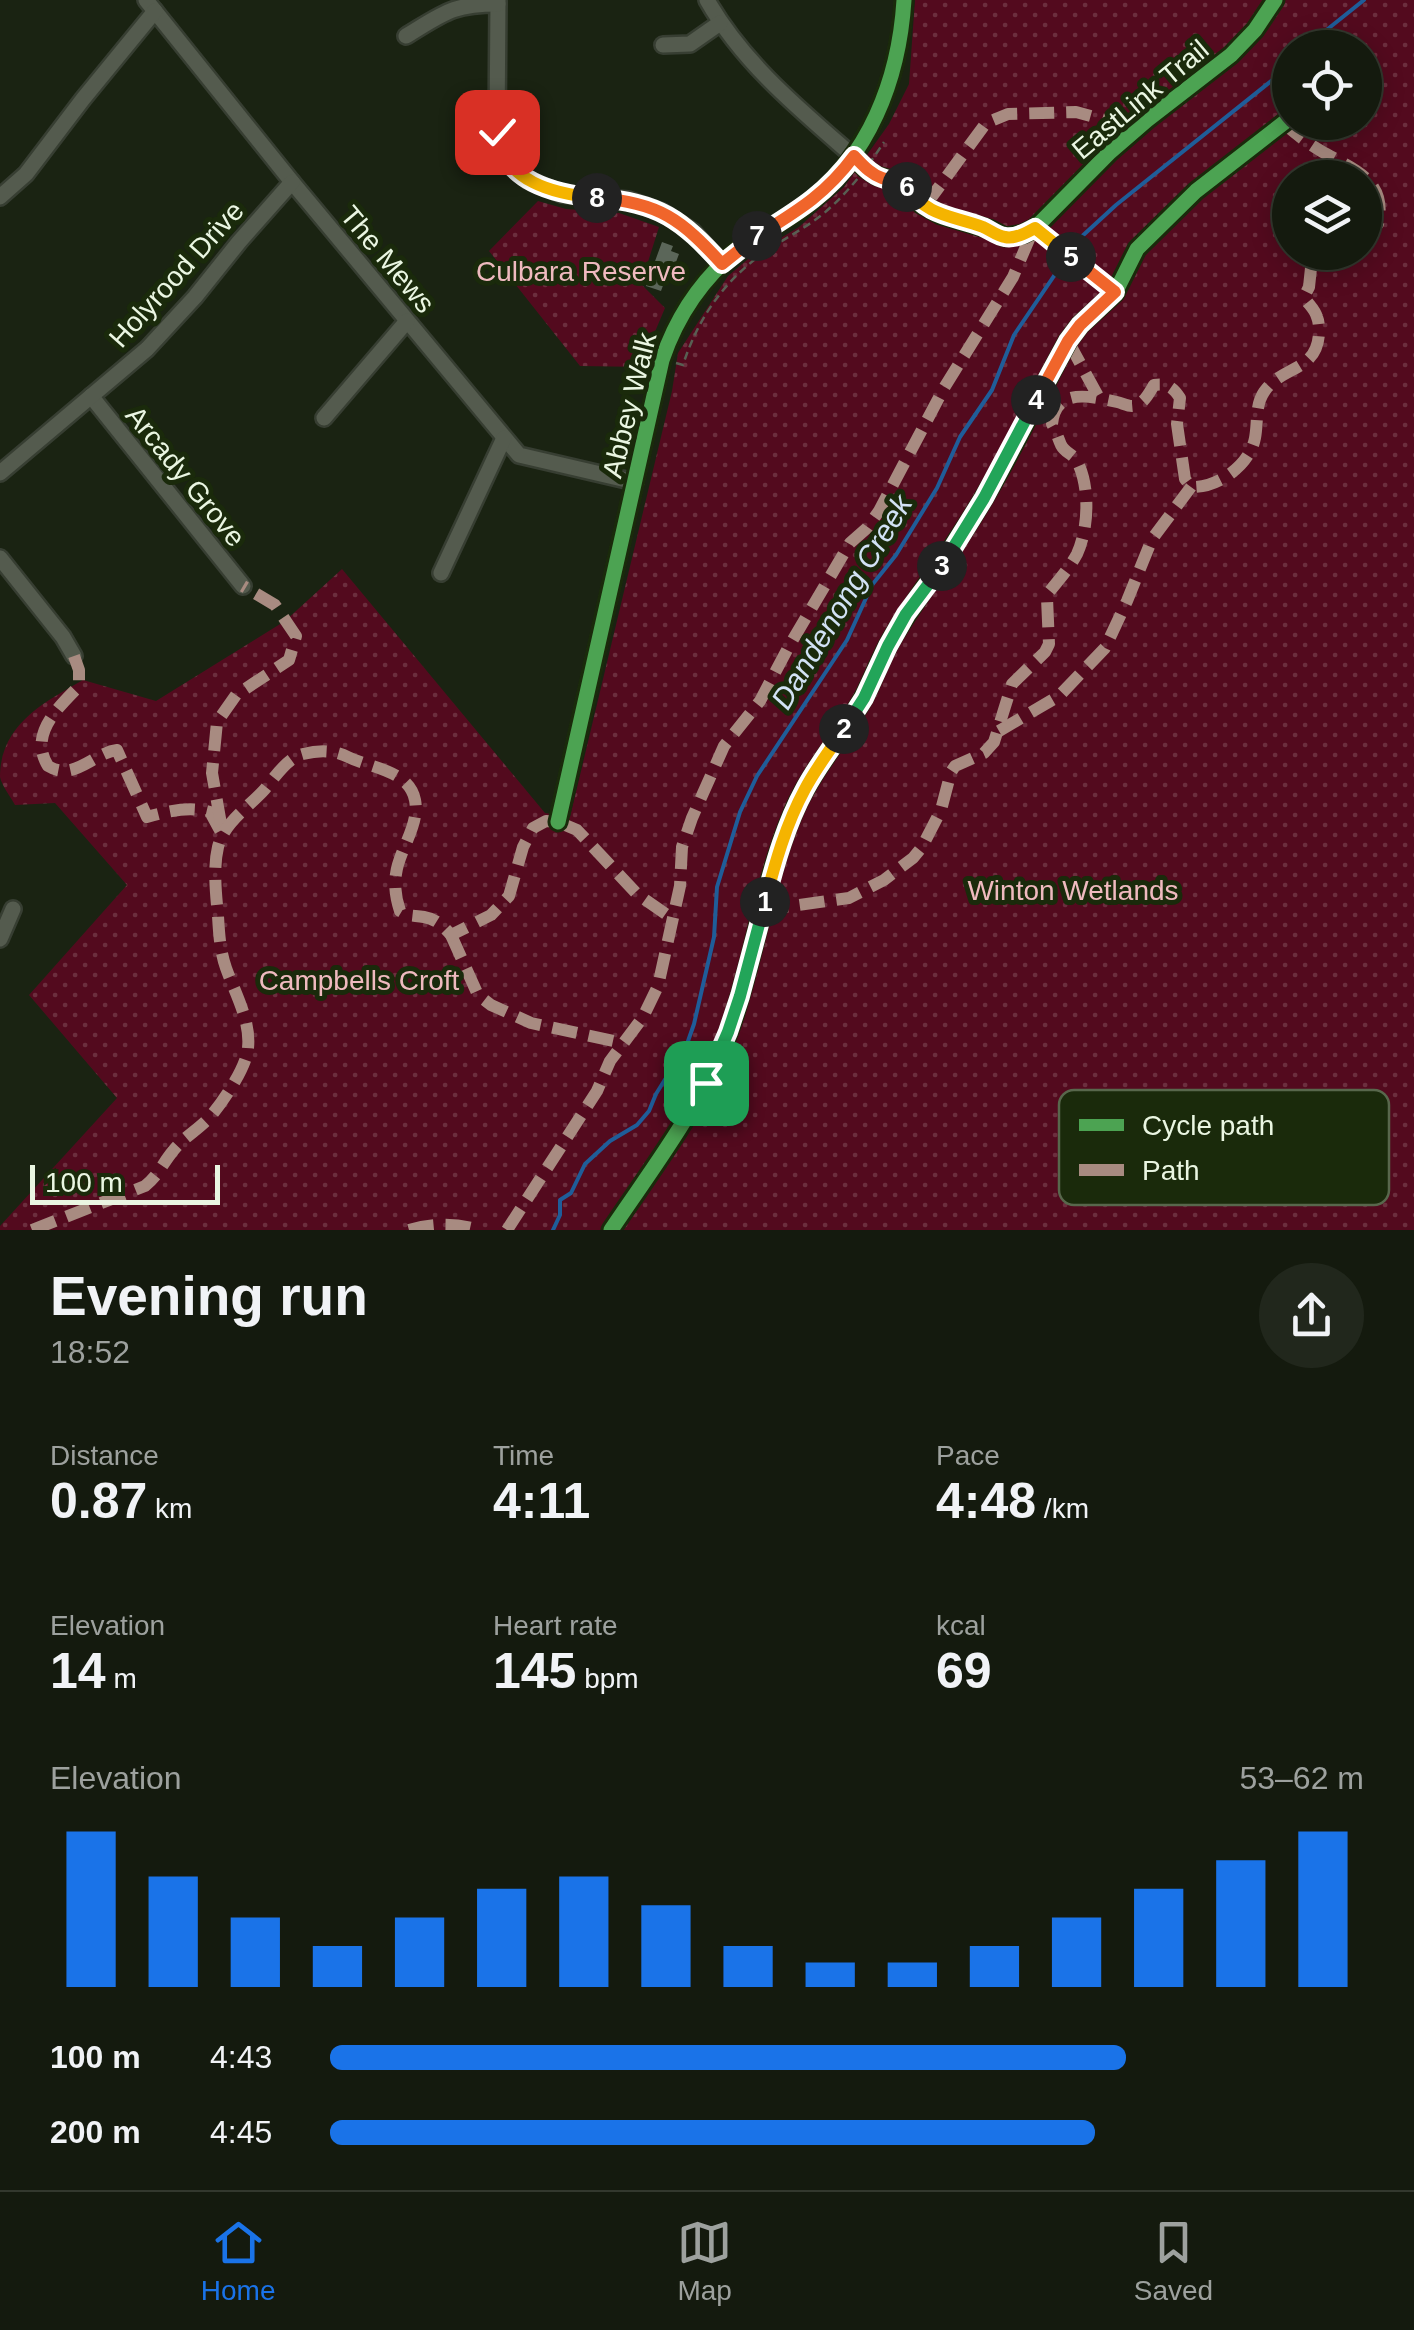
<!DOCTYPE html>
<meta charset="utf-8">
<style>
body{margin:0;font-family:Arial,sans-serif;background:#21271c;color:#f1f3f6;height:100vh;display:flex;flex-direction:column;font-size:38px;white-space:nowrap}
*{box-sizing:border-box;margin:0}
p{font-size:32px;color:#9da19e}
.icon{flex:none;width:55px;height:55px;fill:none;stroke:currentColor;stroke-width:2;stroke-linecap:round;stroke-linejoin:round}
.map{position:relative;height:1230px;overflow:hidden}
.sheet{display:flex;flex-direction:column;background:#141a0e;flex:1}
.sheet>*{flex:none}
.fabs{position:absolute;left:1272px;top:30px;display:grid;gap:20px}
.fabs a{display:grid;place-items:center;width:110px;height:110px;border-radius:50%;background:#141a0e;box-shadow:0 5px 25px #0003,0 0 0 2px #33382e;font-size:50px}
.scale{position:absolute;left:30px;bottom:25px;width:190px;box-sizing:border-box;padding-left:10px;border:5px solid #eaf6e2;border-top:0;font-size:28px;line-height:35px;white-space:nowrap;color:#eaf6e2;-webkit-text-stroke:8px #1a2a0b;paint-order:stroke}
.pin{position:absolute;display:grid;place-items:center;width:85px;height:85px;color:#fff;margin:-42px;border-radius:20px;box-shadow:0 5px 15px #0006}
.km{position:absolute;width:50px;height:50px;margin:-25px;border-radius:50%;background:#222;color:#fff;font-size:28px;line-height:50px;text-align:center}
.round{display:grid;place-items:center;flex:none;width:105px;height:105px;border-radius:52px;background:#21271c}
.summary{display:flex;align-items:center;justify-content:space-between;height:170px;padding:0 50px}
h1{font-size:55px;font-weight:600;line-height:75px}
.figures{display:grid;grid-template-columns:repeat(3,1fr);gap:15px;height:170px;padding:10px 50px}
.figures div{display:grid;align-content:center}
.figures b{font-size:50px;font-weight:600}
.figures small{font-size:28px;font-weight:400}
.figures p{font-size:28px}
.chart{height:280px;padding:20px 50px}
.chart p{display:flex;justify-content:space-between}
.chart svg{width:100%;height:180px;margin-top:10px;stroke:#1a73e8;stroke-width:6}
ul{padding:0 50px;list-style:none;font-size:32px}
li{display:grid;grid-template-columns:160px 120px 1fr;align-items:center;height:75px}
li i{height:25px;border-radius:12px;background:#1a73e8}
.tab-bar{display:flex;justify-content:space-around;align-items:center;height:140px;border-top:2px solid #33382e;background:#141a0e;font-size:28px;color:#9da19e}
.tab-bar a{display:grid;justify-items:center;gap:5px}
.tab-bar .selected{color:#1a73e8}
.map>svg:first-child{display:block}
</style>
<div class="map">
<svg width="1414" height="1230" viewBox="0 0 1414 1230">
<defs>
<pattern id="park-dots" width="8" height="8" patternUnits="userSpaceOnUse" patternTransform="scale(2.5)"><rect width="8" height="8" fill="#530a1e"/><path d="M2 2h.1M6 6h.1" fill="none" stroke="#6c2e3e" stroke-width="1.8" stroke-linecap="round"/></pattern>
</defs>
<rect width="100%" height="100%" fill="#1a2312"/>
<g fill="url(#park-dots)" fill-rule="evenodd">
<path d="M 915,0 L 1414,0 L 1414,1230 L 0,1230 L 0,1226 L 117,1098 L 29,995 L 127,885 L 55,803 L 15,805 C 10,796 2,786 0,777 C 0,724 45,702 83,680 L 156,701 L 285,621 L 342,569 L 545,813 L 570,817 L 672,391 L 678,353 L 728,276 L 754,254 L 799,227 L 844,187 L 889,124 L 909,84 ZM 1290,48 L 1365,48 L 1365,122 L 1290,122 ZM 1290,178 L 1365,178 L 1365,252 L 1290,252 Z"/>
<polygon points="538,201 566,209 619,213 659,227 641,284 665,308 654,334 644,367 580,366 489,251"/>
</g>
<g fill="none" stroke-linecap="round" stroke-linejoin="round">
<g stroke="#1f5d99" stroke-width="4">
<polyline points="1313,48 1324,32 1364,0"/>
<polyline points="553,1230 560,1215 560,1200 571,1193 585,1164 610,1141 637,1125 649,1111 656,1094 687,1044 694,1024 714,937 717,887 740,812 757,776 847,640 872,585 896,555 937,488 960,437 992,390 1014,335 1079,239 1116,205 1290,66"/>
</g>
</g>
<polygon fill="#5b6659" points="662,242 673,246 671,251 679,254 673,270 669,269 661,291 646,286"/>
<g fill="none" stroke-linecap="round" stroke-linejoin="round">
<g stroke="#373e32" stroke-width="20">
<g id="street">
<polyline points="146,0 292,182 519,455 635,482"/>
<polyline points="498,0 497,131 499,147 509,164 528,180 562,194 628,200 662,212 693,232 722,264"/>
<path d="M 707,0 C 743,63 799,109 853,156"/>
<path d="M 406,36 C 444,13 452,4 498,4"/>
<polyline points="663,45 690,44 720,23"/>
<polyline points="0,197 26,174 83,99 155,11"/>
<polyline points="91,396 243,586"/>
<polyline points="324,418 407,321"/>
<polyline points="0,473 147,349 195,297 239,242 292,182"/>
<polyline points="0,558 63,637 74,656"/>
<polyline points="441,573 504,438"/>
<path d="M 558,822 L 662,360 C 680,307 711,266 758,235 C 773,225 790,218 804,207 C 869,157 899,80 904,0"/>
<polyline points="0,939 13,909"/>
</g>
</g>
<path stroke="#585f53" stroke-width="2.5" stroke-dasharray="8 5" stroke-linecap="butt" d="M 676,363 L 683,365 C 697,321 721,285 758,257 C 779,241 803,230 823,214 C 848,193 867,168 884,142"/>
<use href="#street" stroke="#545b4e" stroke-width="15"/>
<g stroke="#a88b81" stroke-width="12" stroke-dasharray="25 12" stroke-linecap="butt">
<path d="M 1283,123 C 1295,133 1307,143 1321,151 C 1352,169 1388,179 1378,224 L 1365,234"/>
<polyline points="925,206 986,123 1008,114 1076,112 1137,129"/>
<polyline points="1068,341 1099,398"/>
<path d="M 74,656 L 79,670 L 79,686 C 59,707 28,734 48,766 C 74,782 93,753 117,750 L 147,817 C 169,811 189,806 210,812 L 222,834"/>
<polyline points="999,731 1059,696 1105,648 1127,601 1152,539 1191,487"/>
<polyline points="221,824 212,773 217,722 236,695 289,660 296,636 275,605 243,586"/>
<path d="M 763,910 L 849,898 L 884,880 L 913,858 L 922,847 L 941,810 L 951,772 L 955,766 L 984,753 L 994,742 L 1012,684 L 1045,652 L 1049,644 L 1047,598 L 1049,592 C 1059,580 1070,567 1077,554 C 1089,528 1090,486 1077,461 C 1073,454 1065,453 1061,445 C 1058,438 1056,431 1052,424 C 1056,386 1092,397 1117,402 C 1122,403 1127,406 1132,406 C 1144,405 1149,393 1154,385 C 1167,383 1173,387 1180,398 L 1177,424 L 1185,479 L 1191,487 C 1218,488 1250,465 1255,438 C 1258,423 1255,405 1264,392 C 1282,365 1318,372 1319,332 C 1319,327 1319,322 1317,317 C 1315,309 1308,304 1304,297 L 1309,287 L 1311,268 L 1323,252"/>
<polyline points="451,935 478,995 491,1005 531,1023 623,1043"/>
<path d="M 32,1230 L 145,1186 C 159,1175 162,1164 173,1151 C 182,1139 196,1131 207,1120 C 220,1107 247,1067 248,1048 C 251,1021 235,993 226,968 C 220,951 219,933 218,916 C 216,894 213,868 218,847 C 224,822 249,807 265,789 C 275,777 287,758 303,754 C 319,750 334,750 348,757 C 370,768 409,770 415,800 C 420,825 399,850 396,874 C 394,886 396,899 400,911 C 409,917 413,915 424,917 C 436,919 443,926 451,935 L 491,915 L 509,896 L 523,847 L 533,828 L 546,821 L 558,822 L 577,830 L 637,894 L 673,919"/>
<path d="M 409,1230 C 433,1223 455,1223 479,1230"/>
<polyline points="507,1230 597,1091 610,1061 643,1017 658,986 680,886 682,847 692,818 724,746 760,701 788,648 850,543 867,528 879,511 944,388 1013,277 1033,230"/>
</g>
<g stroke="#1a2a0b" stroke-width="21">
<g id="cycleway">
<polyline points="853,156 866,169 877,176 902,183 921,204 941,215 989,229 1005,237 1023,234 1035,228 1110,152 1147,120 1231,55 1255,30 1275,0"/>
<path d="M 558,822 L 662,360 C 680,307 711,266 758,235 C 773,225 790,218 804,207 C 869,157 899,80 904,0"/>
<path d="M 611,1230 C 654,1166 704,1102 730,1028 C 755,957 764,880 794,811 C 812,769 844,735 865,695 C 874,677 881,658 891,640 C 919,593 954,549 982,501 C 1013,450 1039,394 1068,341 L 1080,325 L 1115,293 L 1137,249 L 1196,191 L 1290,118"/>
</g>
</g>
<use href="#cycleway" stroke="#4ca352" stroke-width="15"/>
</g>
<g fill="none" stroke-linecap="round" stroke-linejoin="round">
<g stroke="#fff" stroke-width="20">
<polyline id="split-1" points="706,1083 728,1032 740,996 765,902"/>
</g>
<g stroke="#fff" stroke-width="20">
<path id="split-2" d="M 765,902 C 775,863 786,824 805,789 C 816,768 831,749 844,729"/>
</g>
<g stroke="#fff" stroke-width="20">
<polyline id="split-3" points="844,729 864,698 888,646 906,614 942,566"/>
</g>
<g stroke="#fff" stroke-width="20">
<polyline id="split-4" points="942,566 984,498 1036,400"/>
</g>
<g stroke="#fff" stroke-width="20">
<polyline id="split-5" points="1036,400 1068,341 1080,325 1115,292 1071,257"/>
</g>
<g stroke="#fff" stroke-width="20">
<path id="split-6" d="M 907,187 C 928,217 951,215 983,227 C 990,230 997,236 1005,237 C 1015,239 1026,233 1035,228 L 1071,257"/>
</g>
<g stroke="#fff" stroke-width="20">
<path id="split-7" d="M 757,236 C 797,211 825,195 854,156 C 862,164 870,174 882,178 C 891,181 898,181 907,187"/>
</g>
<g stroke="#fff" stroke-width="20">
<path id="split-8" d="M 597,198 C 659,202 682,220 722,264 L 757,236"/>
</g>
<g stroke="#fff" stroke-width="20">
<path id="split-9" d="M 497,132 C 503,182 554,194 597,198"/>
</g>
<use href="#split-1" stroke="#22a559" stroke-width="12"/>
<use href="#split-2" stroke="#f5b400" stroke-width="12"/>
<use href="#split-3" stroke="#22a559" stroke-width="12"/>
<use href="#split-4" stroke="#22a559" stroke-width="12"/>
<use href="#split-5" stroke="#f0652b" stroke-width="12"/>
<use href="#split-6" stroke="#f5b400" stroke-width="12"/>
<use href="#split-7" stroke="#f0652b" stroke-width="12"/>
<use href="#split-8" stroke="#f0652b" stroke-width="12"/>
<use href="#split-9" stroke="#f5b400" stroke-width="12"/>
</g>
<g text-anchor="middle" stroke-width="10" stroke-linejoin="round" paint-order="stroke">
<g font-size="28" fill="#eaf6e2" stroke="#1a2a0b">
<text transform="translate(1140 99) rotate(-40)" y="10">EastLink Trail</text>
<text transform="translate(388 259) rotate(50)" y="10">The Mews</text>
<text transform="translate(176 274) rotate(-48)" y="10">Holyrood Drive</text>
<text transform="translate(629 405) rotate(-76)" y="10">Abbey Walk</text>
<text transform="translate(186 476) rotate(51)" y="10">Arcady Grove</text>
</g>
<g font-size="28" fill="#efbabf" stroke="#1a2a0b">
<text x="581" y="281">Culbara Reserve</text>
<text x="1073" y="900">Winton Wetlands</text>
<text x="359" y="990">Campbells Croft</text>
</g>
<g font-size="30" font-style="italic" fill="#d2e2f5" stroke="#1a2a0b">
<text transform="translate(842 602) rotate(-59)" y="10">Dandenong Creek</text>
</g>
</g>
<rect x="1059" y="1090" width="330" height="115" rx="15" fill="#1a2a0b" stroke="#58674c" stroke-width="2.5"/>
<rect x="1079" y="1119" width="45" height="12" fill="#4ca352"/>
<rect x="1079" y="1164" width="45" height="12" fill="#a88b81"/>
<g font-size="28" fill="#eaf6e2">
<text x="1142" y="1135">Cycle path</text>
<text x="1142" y="1180">Path</text>
</g>
</svg>
<div class="fabs">
<a><svg class="icon" aria-label="locate" viewBox="0 0 24 24"><circle cx="12" cy="12" r="6"/><path d="M12 2v4M12 18v4M2 12h4M18 12h4"/></svg></a>
<a><svg class="icon" aria-label="layers" viewBox="0 0 24 24"><path d="M12 4l9 5-9 5-9-5zM3 14l9 5 9-5"/></svg></a>
</div>
<div class="scale">100 m</div>
<div class="pin" style="left:706px;top:1083px;background:#1e9e55"><svg class="icon" aria-label="arrive" viewBox="0 0 24 24"><path d="M6 21V4h12l-3 4 3 4H6"/></svg></div>
<div class="pin" style="left:497px;top:132px;background:#d93025"><svg class="icon" aria-label="check" viewBox="0 0 24 24"><path d="M5 12l5 5 9-10"/></svg></div>
<b class="km" style="left:765px;top:902px">1</b>
<b class="km" style="left:844px;top:729px">2</b>
<b class="km" style="left:942px;top:566px">3</b>
<b class="km" style="left:1036px;top:400px">4</b>
<b class="km" style="left:1071px;top:257px">5</b>
<b class="km" style="left:907px;top:187px">6</b>
<b class="km" style="left:757px;top:236px">7</b>
<b class="km" style="left:597px;top:198px">8</b>
</div>
<section class="sheet">
<div class="summary"><div><h1>Evening run</h1><p>18:52</p></div><a class="round"><svg class="icon" aria-label="share" viewBox="0 0 24 24"><path d="M12 15V3M7 8l5-5 5 5M5 13v7h14v-7"/></svg></a></div>
<div class="figures">
<div><p>Distance</p><b>0.87<small> km</small></b></div>
<div><p>Time</p><b>4:11</b></div>
<div><p>Pace</p><b>4:48<small> /km</small></b></div>
</div>
<div class="figures">
<div><p>Elevation</p><b>14<small> m</small></b></div>
<div><p>Heart rate</p><b>145<small> bpm</small></b></div>
<div><p>kcal</p><b>69</b></div>
</div>
<div class="chart"><p><span>Elevation</span>53–62 m</p>
<svg viewBox="0 0 160 44" preserveAspectRatio="none"><path d="M5 44V6M15 44V17M25 44V27M35 44V34M45 44V27M55 44V20M65 44V17M75 44V24M85 44V34M95 44V38M105 44V38M115 44V34M125 44V27M135 44V20M145 44V13M155 44V6"/></svg>
</div>
<ul>
<li><b>100 m</b>4:43<i style="width:77%"></i></li>
<li><b>200 m</b>4:45<i style="width:74%"></i></li>
</ul>
</section>
<nav class="tab-bar">
<a class="selected"><svg class="icon" aria-label="home" viewBox="0 0 24 24"><path d="M3 11l9-7 9 7M6 9v11h12V9"/></svg>Home</a>
<a><svg class="icon" aria-label="map" viewBox="0 0 24 24"><path d="M3 6l6-2 6 2 6-2v14l-6 2-6-2-6 2zM9 4v14M15 6v14"/></svg>Map</a>
<a><svg class="icon" aria-label="saved" viewBox="0 0 24 24"><path d="M7 4h10v16l-5-4-5 4z"/></svg>Saved</a>
</nav>
